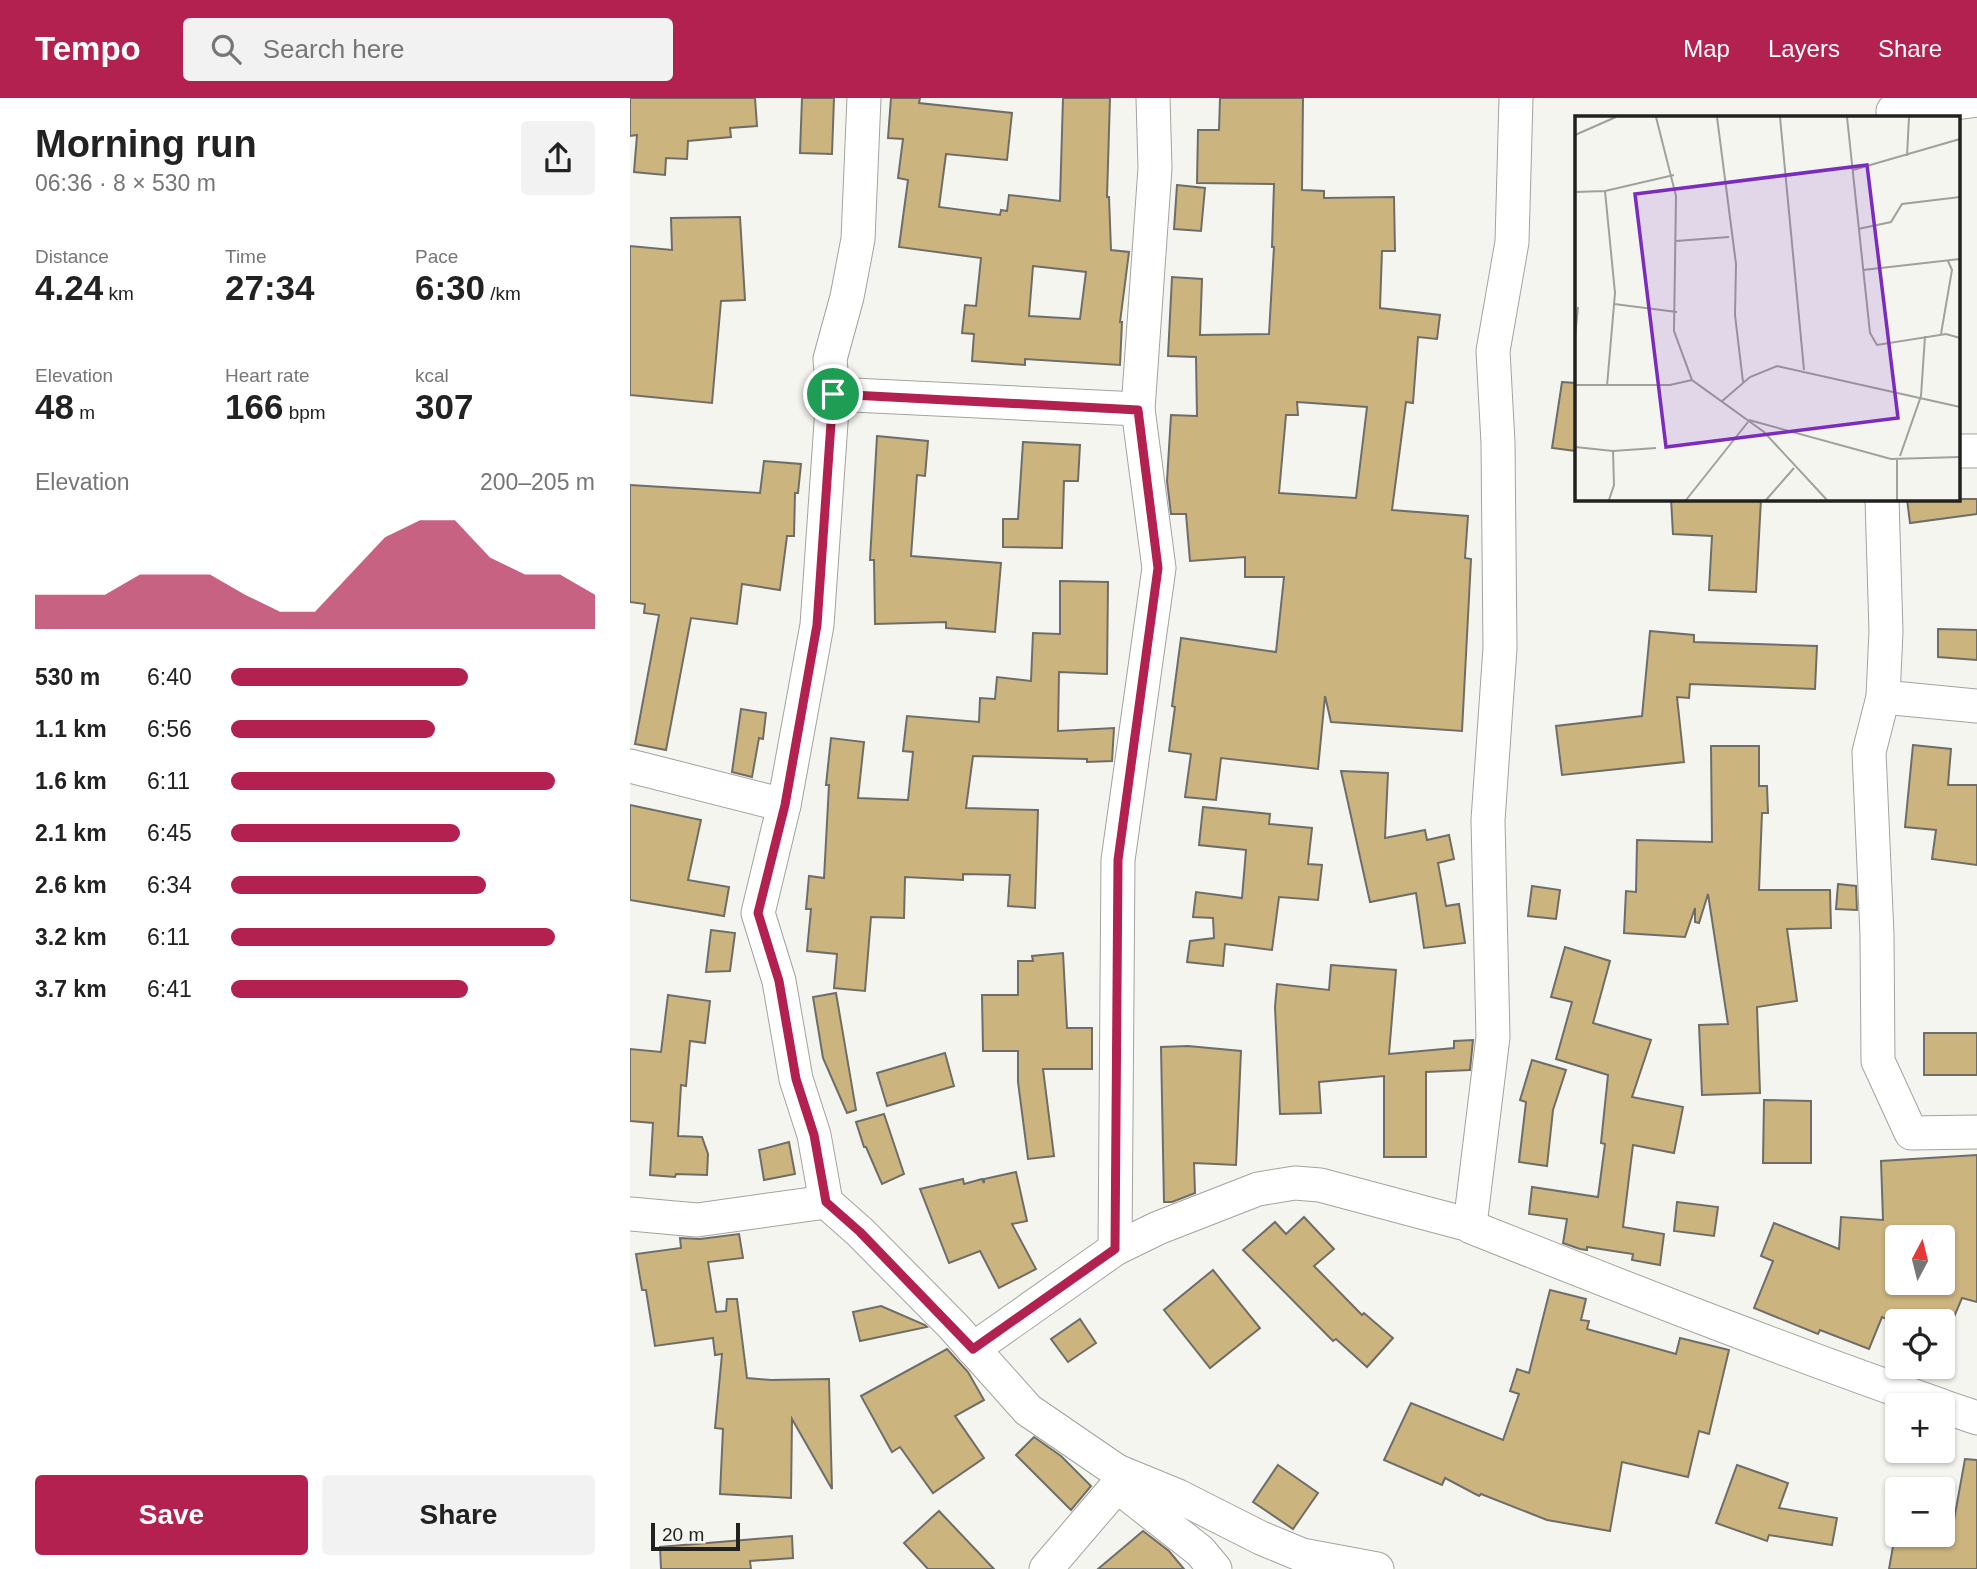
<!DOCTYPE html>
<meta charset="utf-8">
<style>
body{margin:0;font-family:Arial,sans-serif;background:#f2f2f2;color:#222;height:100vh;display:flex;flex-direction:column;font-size:26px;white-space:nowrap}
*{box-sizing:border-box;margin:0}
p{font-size:23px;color:#767676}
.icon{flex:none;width:38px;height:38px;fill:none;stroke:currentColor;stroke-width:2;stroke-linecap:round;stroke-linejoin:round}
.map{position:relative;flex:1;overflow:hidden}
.sheet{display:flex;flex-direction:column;background:#fff;width:630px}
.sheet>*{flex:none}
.needle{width:46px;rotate:7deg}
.buttons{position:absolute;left:1255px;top:1127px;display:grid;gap:14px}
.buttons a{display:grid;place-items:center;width:70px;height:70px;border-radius:7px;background:#fff;box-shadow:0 2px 5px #0004;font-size:35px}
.scale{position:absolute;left:21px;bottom:18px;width:89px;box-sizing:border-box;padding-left:7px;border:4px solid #21211f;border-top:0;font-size:19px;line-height:24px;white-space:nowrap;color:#21211f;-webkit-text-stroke:5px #f5f5f0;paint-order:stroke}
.pin{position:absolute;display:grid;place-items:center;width:60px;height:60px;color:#fff;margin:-30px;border:4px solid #fff;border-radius:50%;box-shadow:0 2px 7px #0007}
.round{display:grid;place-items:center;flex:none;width:74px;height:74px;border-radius:7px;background:#f2f2f2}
.headline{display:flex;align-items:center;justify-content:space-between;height:119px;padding:0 35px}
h1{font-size:38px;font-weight:700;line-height:52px}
.stats{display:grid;grid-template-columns:repeat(3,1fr);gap:10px;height:119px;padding:7px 35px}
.stats div{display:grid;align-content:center}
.stats b{font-size:35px;font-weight:700}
.stats small{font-size:19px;font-weight:400}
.stats p{font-size:19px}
.chart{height:196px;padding:14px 35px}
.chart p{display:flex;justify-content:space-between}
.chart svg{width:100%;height:126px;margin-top:7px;fill:#b2214f;opacity:.7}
.action{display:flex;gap:14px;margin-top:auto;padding:14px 35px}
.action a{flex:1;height:80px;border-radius:7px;background:#b2214f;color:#fff;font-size:28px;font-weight:700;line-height:80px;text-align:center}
.action a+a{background:#f2f2f2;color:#222}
ul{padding:0 35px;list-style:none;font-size:23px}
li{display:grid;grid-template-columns:112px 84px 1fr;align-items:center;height:52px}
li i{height:18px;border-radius:9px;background:#b2214f}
header{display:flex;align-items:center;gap:42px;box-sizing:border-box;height:98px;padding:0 35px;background:#b2214f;color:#fff}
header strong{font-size:33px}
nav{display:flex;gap:38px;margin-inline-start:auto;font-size:24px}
.search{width:490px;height:63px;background:#f2f2f2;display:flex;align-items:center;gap:18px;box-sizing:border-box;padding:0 24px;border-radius:7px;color:#767676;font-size:26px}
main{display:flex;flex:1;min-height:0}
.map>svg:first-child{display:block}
</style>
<header>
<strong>Tempo</strong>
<div class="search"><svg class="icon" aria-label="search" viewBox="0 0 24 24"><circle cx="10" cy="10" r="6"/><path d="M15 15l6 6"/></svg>Search here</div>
<nav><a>Map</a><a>Layers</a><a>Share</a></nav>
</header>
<main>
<section class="sheet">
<div class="headline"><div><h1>Morning run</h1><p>06:36 · 8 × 530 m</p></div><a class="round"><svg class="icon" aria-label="share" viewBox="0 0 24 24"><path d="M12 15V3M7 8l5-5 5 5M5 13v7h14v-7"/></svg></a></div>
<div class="stats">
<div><p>Distance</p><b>4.24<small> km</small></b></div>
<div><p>Time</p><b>27:34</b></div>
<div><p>Pace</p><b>6:30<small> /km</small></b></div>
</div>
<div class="stats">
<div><p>Elevation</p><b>48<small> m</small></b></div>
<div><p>Heart rate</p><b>166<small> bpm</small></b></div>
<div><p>kcal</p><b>307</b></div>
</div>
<div class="chart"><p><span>Elevation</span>200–205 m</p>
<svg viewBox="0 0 160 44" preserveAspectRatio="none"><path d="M0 44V32L10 32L20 32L30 25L40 25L50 25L60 32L70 38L80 38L90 25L100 12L110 6L120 6L130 19L140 25L150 25L160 32V44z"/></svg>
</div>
<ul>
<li><b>530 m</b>6:40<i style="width:65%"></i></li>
<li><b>1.1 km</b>6:56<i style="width:56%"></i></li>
<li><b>1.6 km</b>6:11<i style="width:89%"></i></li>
<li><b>2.1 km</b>6:45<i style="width:63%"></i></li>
<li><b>2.6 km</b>6:34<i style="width:70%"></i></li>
<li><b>3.2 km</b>6:11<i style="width:89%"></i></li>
<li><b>3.7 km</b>6:41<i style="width:65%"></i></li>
</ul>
<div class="action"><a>Save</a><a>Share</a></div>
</section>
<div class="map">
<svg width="1347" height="1471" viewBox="0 0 1347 1471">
<rect width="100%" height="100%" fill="#f5f5f0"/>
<g fill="#ccb47f" stroke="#6f6d69" stroke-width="2" fill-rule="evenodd">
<polygon points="0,0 125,0 127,28 100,30 101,39 58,43 57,61 36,60 35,77 4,74 7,37 0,38"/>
<polygon points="172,0 204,0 202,56 170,55"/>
<path d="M 261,0 L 290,0 L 289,5 L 382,15 L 377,62 L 316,56 L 309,109 L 370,117 L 371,112 L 377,113 L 379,97 L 430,103 L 433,0 L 480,0 L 477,99 L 479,99 L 481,152 L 499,154 L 490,224 L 492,224 L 490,267 L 395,261 L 395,267 L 342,263 L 344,236 L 332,235 L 335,207 L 346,208 L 351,160 L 269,149 L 278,82 L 268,80 L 273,41 L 258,40 ZM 403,168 L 456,174 L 450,221 L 399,218 Z"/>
<path d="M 590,0 L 673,0 L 672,92 L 694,93 L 694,100 L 764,99 L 765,153 L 752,153 L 750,210 L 810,217 L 807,241 L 788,239 L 783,305 L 776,304 L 762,412 L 838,418 L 835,460 L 841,461 L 832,633 L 701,624 L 695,598 L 688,671 L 591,660 L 586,702 L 555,699 L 561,656 L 539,653 L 545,609 L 542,608 L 551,540 L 646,554 L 654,479 L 615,479 L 615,459 L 560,463 L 556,416 L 541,416 L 537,383 L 541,317 L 567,318 L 566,259 L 538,258 L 542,179 L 572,181 L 570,237 L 639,236 L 644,149 L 642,149 L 644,86 L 567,85 L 568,32 L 589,32 ZM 667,304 L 737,309 L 726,400 L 649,395 L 656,317 L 668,317 Z"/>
<polygon points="547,87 575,90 571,133 544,131"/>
<polygon points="110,119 115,202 91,203 82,305 0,297 0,148 42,152 41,120"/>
<polygon points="932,284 946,285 946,353 922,350"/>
<polygon points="247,338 298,343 295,378 287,377 281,458 371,465 365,534 316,530 316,524 245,526 244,462 240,462"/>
<polygon points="393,344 450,347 448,383 434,383 432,450 373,449 373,421 388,421"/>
<polygon points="134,363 171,366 168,395 165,395 164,438 157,438 150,492 112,486 107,526 61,520 36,652 5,646 29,517 14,515 15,506 0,504 0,387 130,395"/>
<polygon points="1041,401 1131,401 1126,494 1079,492 1082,438 1043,436"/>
<polygon points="1277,401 1347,401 1347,416 1280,425"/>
<polygon points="430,483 478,484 477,576 429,574 428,633 484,630 482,663 457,664 457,661 343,658 336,710 408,712 405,810 378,808 380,777 333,776 333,782 275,779 274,820 241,819 235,893 204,890 207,856 177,853 181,811 176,811 179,778 194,780 199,687 196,687 201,640 234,644 228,700 278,702 283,654 273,653 277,618 349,624 350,600 365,601 367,579 401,583 403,535 430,536"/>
<polygon points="1308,531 1347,532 1347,562 1308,559"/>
<polygon points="1020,533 1064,537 1064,544 1187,548 1185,591 1060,586 1059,600 1047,599 1054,664 932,677 926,628 1012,618"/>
<polygon points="111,611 136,615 133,641 129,640 122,679 102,674"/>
<polygon points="1283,647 1321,651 1318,687 1347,687 1347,767 1302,761 1306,732 1275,729"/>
<polygon points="1081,648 1129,648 1129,688 1137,688 1138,715 1132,715 1129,792 1200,792 1201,830 1157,831 1167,903 1127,909 1130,995 1072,997 1069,927 1098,926 1078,796 1069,825 1065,824 1065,810 1055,839 994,835 996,793 1006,794 1007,742 1082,744"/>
<polygon points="711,673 758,675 755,740 795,732 797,742 819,737 824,761 808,765 816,808 829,806 835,845 794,850 786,795 740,804"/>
<polygon points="0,707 71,722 58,782 99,789 94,818 0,802"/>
<polygon points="573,709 640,716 639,726 682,730 678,766 692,767 688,802 649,799 642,852 595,846 593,868 557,864 560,843 584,840 583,820 563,819 566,794 612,800 616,752 569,747"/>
<polygon points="1208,786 1226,788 1227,812 1206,811"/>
<polygon points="902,788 930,792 926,821 898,818"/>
<polygon points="81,832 105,835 100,873 76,874"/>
<polygon points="935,849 980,863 963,925 1021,942 1002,999 1053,1009 1044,1055 1003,1047 993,1129 1034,1136 1030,1167 1002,1162 1003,1156 957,1149 957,1152 950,1151 933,1145 937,1121 899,1116 902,1089 968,1099 975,1046 971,1045 978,977 926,961 942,904 921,899"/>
<polygon points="433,855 437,930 462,930 462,971 413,971 424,1058 398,1061 388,984 388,953 353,953 352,897 388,897 388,863 403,863 402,858"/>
<polygon points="701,867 766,872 759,956 824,950 824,943 843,942 840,972 796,974 796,1059 754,1059 754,978 689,984 691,1015 650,1016 645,909 647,886 699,892"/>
<polygon points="206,895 226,1012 217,1015 193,960 183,899"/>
<polygon points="38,897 80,903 75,945 60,943 56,988 51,987 48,1038 72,1039 78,1056 77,1077 46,1076 45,1079 20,1077 23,1025 0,1023 0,951 31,954"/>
<rect x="1294" y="935" width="53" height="42"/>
<polygon points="558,948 611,953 606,1067 564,1065 565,1095 542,1104 534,1104 531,949"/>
<polygon points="315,955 324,988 257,1008 247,975"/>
<polygon points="902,962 936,972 923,1012 917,1068 889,1064 896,1004 890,1002"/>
<polygon points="1134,1002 1181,1003 1181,1065 1133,1065"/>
<polygon points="254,1016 274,1076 252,1086 236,1049 234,1049 226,1024"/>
<polygon points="159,1044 165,1076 134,1082 129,1052"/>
<path d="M 1347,1057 L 1347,1204 L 1332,1200 L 1313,1245 L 1312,1223 L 1261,1223 L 1252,1219 L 1239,1251 L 1190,1232 L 1188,1236 L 1124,1210 L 1143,1163 L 1131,1158 L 1144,1125 L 1209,1151 L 1211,1119 L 1253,1122 L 1251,1063 ZM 1267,1139 L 1312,1139 L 1312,1185 L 1267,1185 Z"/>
<polygon points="386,1074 397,1123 382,1126 406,1171 369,1190 350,1153 319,1165 290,1091 333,1081 334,1086 352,1081 354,1085 354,1081"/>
<polygon points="1047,1104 1088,1109 1084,1138 1044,1133"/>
<polygon points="674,1119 704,1151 684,1168 732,1217 734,1215 763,1240 737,1269 706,1241 703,1243 613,1152 645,1124 656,1136"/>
<polygon points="109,1136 113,1160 78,1164 86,1214 96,1213 97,1201 107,1201 117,1280 141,1282 199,1281 202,1391 162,1321 161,1400 90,1396 93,1331 85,1330 92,1256 85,1257 83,1240 25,1248 16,1192 12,1192 6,1156 51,1150 50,1140 70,1141"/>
<polygon points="583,1172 630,1230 580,1270 534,1212"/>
<polygon points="920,1192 956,1201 951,1222 959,1223 957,1231 1046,1256 1050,1240 1099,1252 1079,1336 1069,1333 1058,1379 992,1364 980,1433 917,1422 851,1396 849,1398 815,1380 812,1387 754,1362 781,1305 873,1342 889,1296 880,1293 887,1271 899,1275"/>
<polygon points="251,1208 295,1227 297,1229 230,1243 223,1214"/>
<polygon points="450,1221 466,1245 438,1264 421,1241"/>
<polygon points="317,1251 338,1274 354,1302 325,1318 354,1360 303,1395 270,1349 262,1354 231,1298"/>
<polygon points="404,1339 431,1358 461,1388 441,1412 386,1357"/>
<polygon points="1335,1361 1347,1362 1347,1471 1259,1471 1265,1437 1312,1437 1312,1431 1322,1433"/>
<polygon points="648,1367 688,1395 663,1431 623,1404"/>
<polygon points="1107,1367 1158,1385 1149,1410 1207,1420 1202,1447 1139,1437 1137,1443 1086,1425"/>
<polygon points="309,1413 364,1471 298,1471 274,1445"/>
<polygon points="513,1433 539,1453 554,1471 468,1471"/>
<polygon points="162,1438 163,1460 120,1463 121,1471 31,1471 30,1449"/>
</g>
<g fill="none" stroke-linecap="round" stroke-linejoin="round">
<g stroke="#a3a39e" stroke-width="35">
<g id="minor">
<polyline points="234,0 228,141 217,199 200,261 203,296 187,527 154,707 128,815 149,883 166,981 184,1037 196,1104 230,1134 323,1228 398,1312 487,1373 487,1388 570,1453 585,1471"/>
<polyline points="1263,13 1347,2"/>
<polyline points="203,296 508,311"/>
<polyline points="1328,353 1347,353"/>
<polyline points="1252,401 1256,533 1253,599 1239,654 1247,837 1248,963 1281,1035 1347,1034"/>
<polyline points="1253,599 1347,608"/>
<polyline points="0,668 154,707"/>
<polyline points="0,1116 67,1122 196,1104"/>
<polyline points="840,1127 863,939 858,722 870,550 868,345 863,253 882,144 886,0"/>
<polyline points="485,1151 488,762 529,470 508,311 525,70 523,0"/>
<path d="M 343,1251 L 485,1151 L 528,1130 L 628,1091 L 665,1085 L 690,1087 L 840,1127 L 841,1129 C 997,1191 1152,1252 1310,1307"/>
<polyline points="1312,1308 1347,1320"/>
<polyline points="487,1373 548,1398 631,1440 672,1457 747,1471"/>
<polyline points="416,1471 487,1388"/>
</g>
</g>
<use href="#minor" stroke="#fff" stroke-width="33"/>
</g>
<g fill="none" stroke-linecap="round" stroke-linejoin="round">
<g stroke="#fff" stroke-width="14">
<polygon id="route" points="203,296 508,312 528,470 488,762 485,1151 343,1251 230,1134 196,1104 184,1037 166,981 149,883 128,815 155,707 187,527"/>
</g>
<use href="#route" stroke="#b2214f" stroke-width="9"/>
</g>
<g transform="translate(945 18)">
<rect width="385" height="385" fill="#f5f5f0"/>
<path fill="none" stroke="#a0a09c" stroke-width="2" d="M 81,1 L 101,80 L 99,215 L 117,264 L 189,316 L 252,384M 142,1 L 161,148 L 160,199 L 168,266M 205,1 L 229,254M 272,1 L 295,217 L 302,229 L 371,218 L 385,222M 0,19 L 41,1M 332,40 L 334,1M 278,54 L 385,23M 30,75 L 40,177 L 32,270M 0,76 L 30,75 L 99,59M 283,113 L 316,106 L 327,88 L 385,81M 101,125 L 154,121M 288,154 L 385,143M 39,188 L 102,196M 366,218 L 377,154 L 373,145M 0,221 L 3,191M 0,269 L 95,269 L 117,264M 146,286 L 175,261 L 202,250 L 385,291M 174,304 L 316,343 L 385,341M 0,331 L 38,335 L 81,332M 325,340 L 346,280 L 350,220M 322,342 L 322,384M 34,384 L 39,369 L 38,335M 111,384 L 173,306M 191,384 L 219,352"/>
<path fill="#7b2cbf" fill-opacity="0.15" stroke="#7b2cbf" stroke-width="3.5" d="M 292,49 L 323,302 L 91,331 L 60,78 Z"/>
<rect width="385" height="385" fill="none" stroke="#21211f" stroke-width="3.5"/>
</g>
</svg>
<div class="buttons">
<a><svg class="needle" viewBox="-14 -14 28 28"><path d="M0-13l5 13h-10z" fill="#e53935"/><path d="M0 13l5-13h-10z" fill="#767676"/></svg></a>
<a><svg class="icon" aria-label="locate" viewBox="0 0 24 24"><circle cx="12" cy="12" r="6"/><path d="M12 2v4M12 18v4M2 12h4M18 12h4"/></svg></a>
<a>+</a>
<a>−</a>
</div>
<div class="scale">20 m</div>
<div class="pin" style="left:203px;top:296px;background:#1e9e55"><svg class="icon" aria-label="arrive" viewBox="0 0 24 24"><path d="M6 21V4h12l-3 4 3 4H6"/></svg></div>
</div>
</main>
